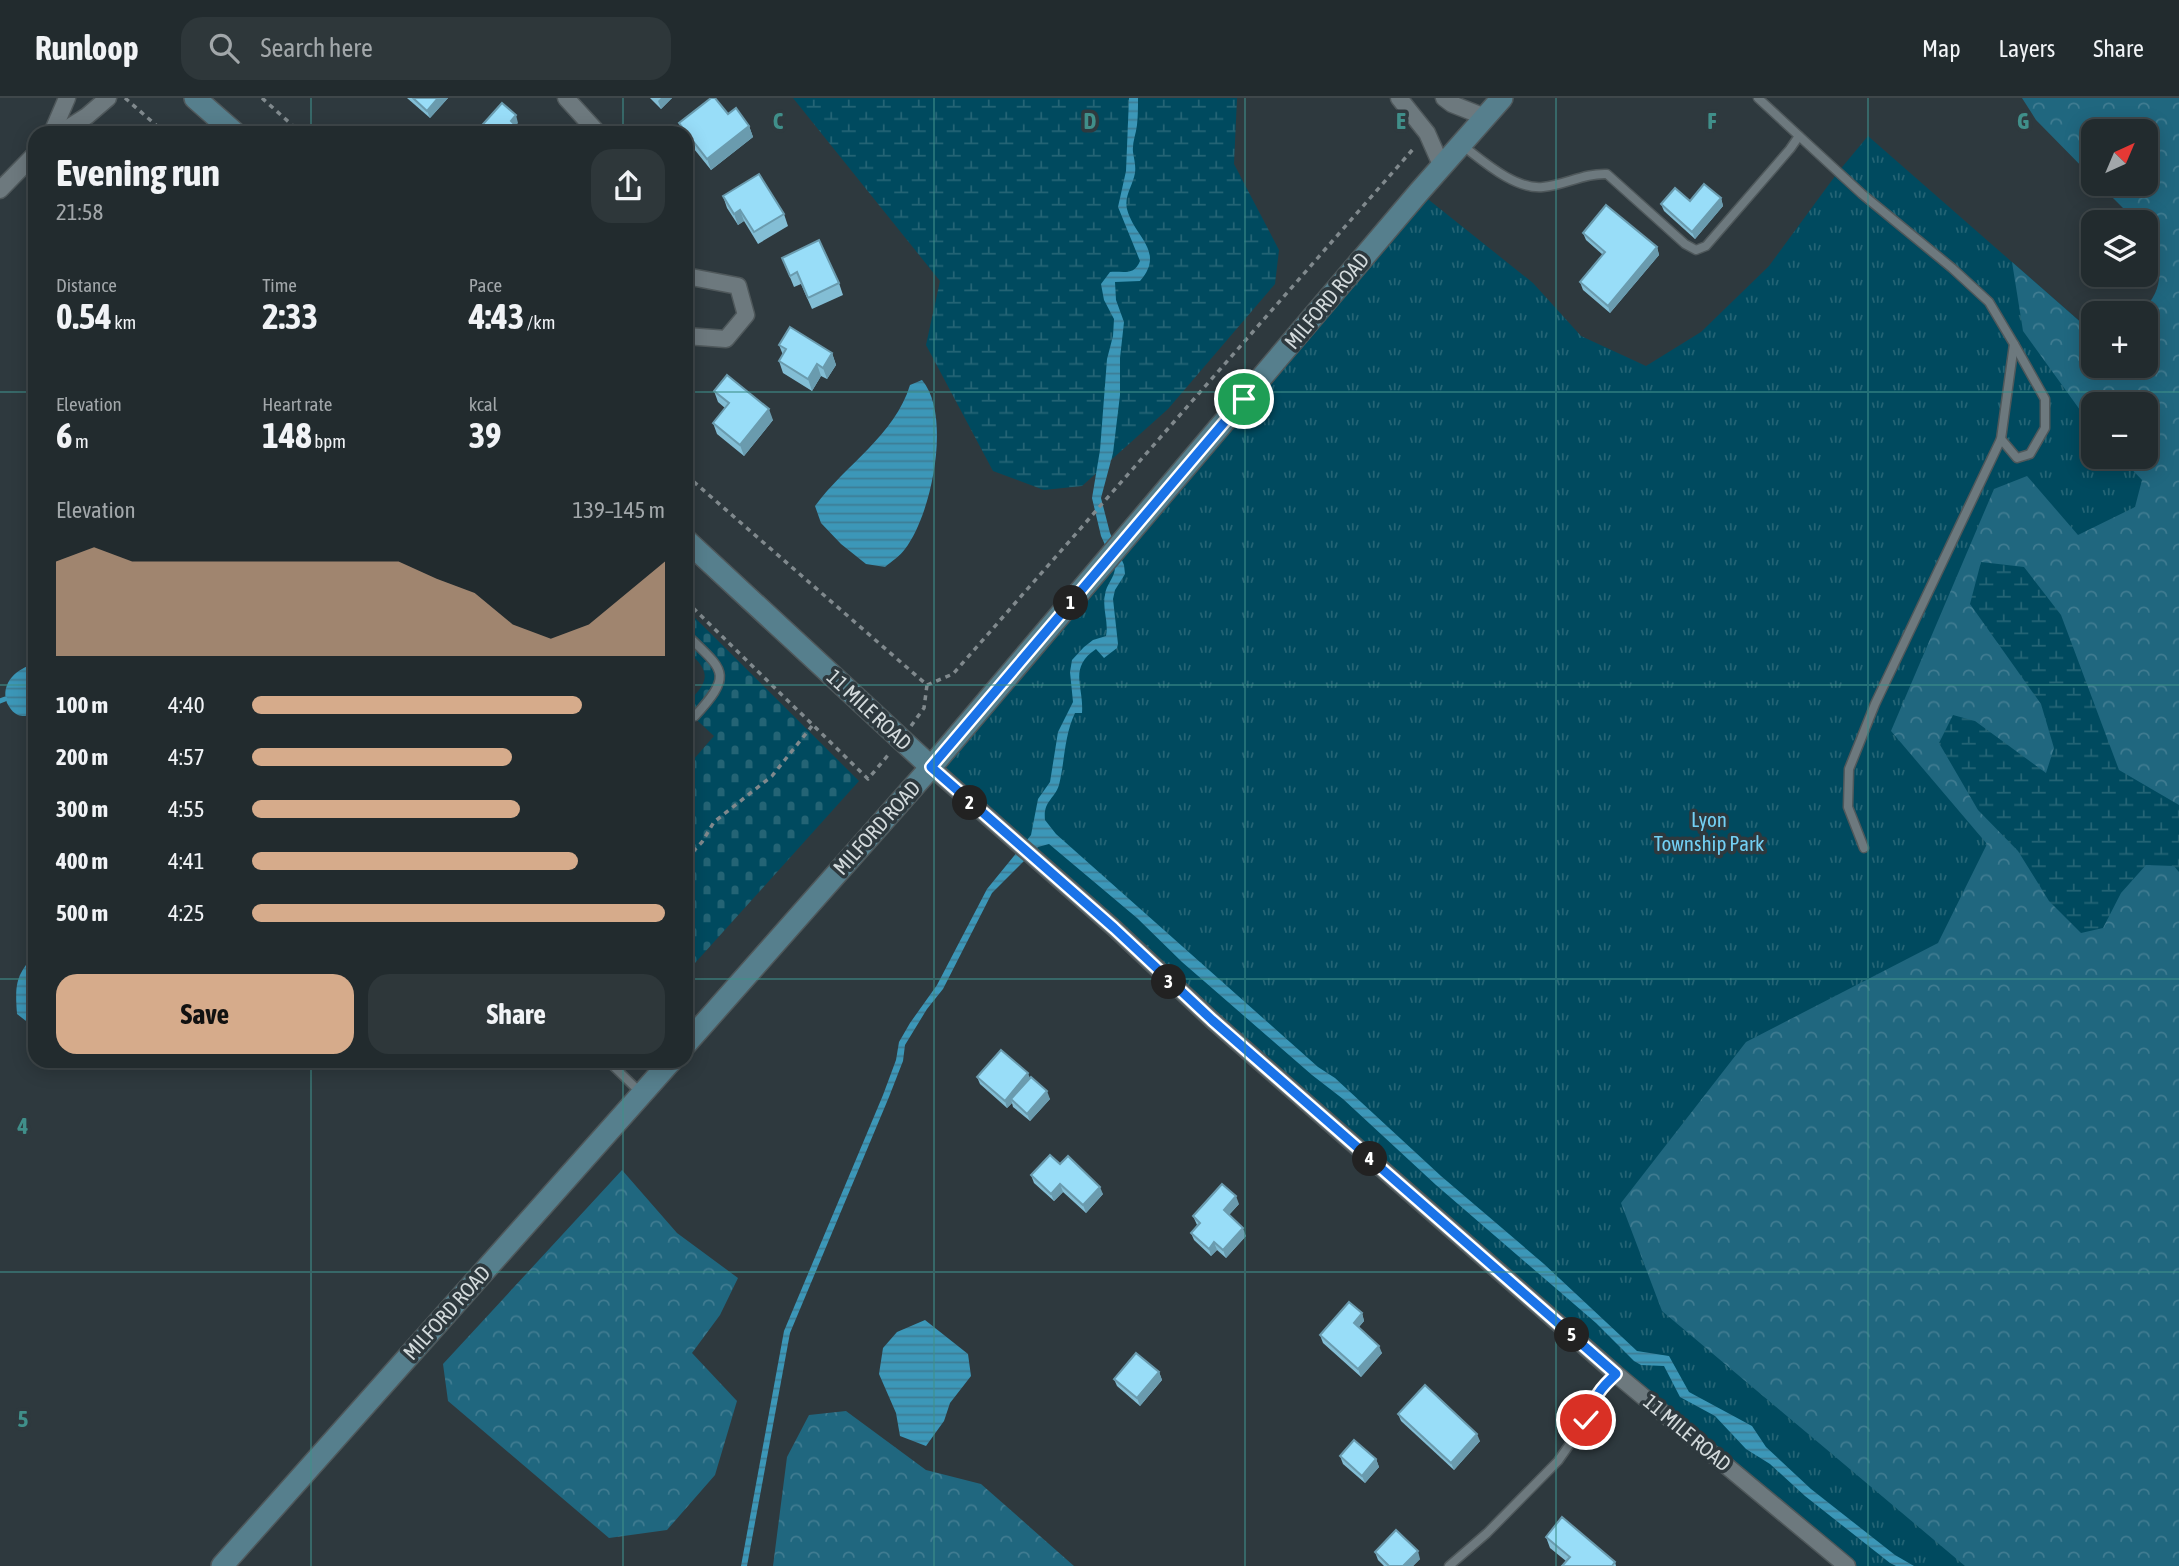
<!DOCTYPE html>
<meta charset="utf-8">
<style>
body{margin:0;font-family:"Asap Condensed",sans-serif;background:#2e373a;color:#f1f3f6;height:100vh;display:flex;flex-direction:column;font-size:26px;white-space:nowrap}
*{box-sizing:border-box;margin:0}
p{font-size:23px;color:#a2a7aa}
.icon{flex:none;width:38px;height:38px;fill:none;stroke:currentColor;stroke-width:2;stroke-linecap:round;stroke-linejoin:round}
.map{position:relative;flex:1;overflow:hidden}
.sheet{position:absolute;left:28px;top:28px;width:665px;height:942px;display:flex;flex-direction:column;background:#222b2e;border-radius:21px;box-shadow:0 4px 18px #0003,0 0 0 2px #3f474a}
.sheet>*{flex:none}
.needle{width:46px;rotate:44deg}
.fabs{position:absolute;left:2081px;top:21px;display:grid;gap:14px}
.fabs a{display:grid;place-items:center;width:77px;height:77px;border-radius:14px;background:#222b2e;box-shadow:0 4px 18px #0003,0 0 0 2px #3f474a;font-size:35px}
.pin{position:absolute;display:grid;place-items:center;width:60px;height:60px;color:#fff;margin:-30px;border:4px solid #fff;border-radius:50%;box-shadow:0 2px 7px #0007}
.km{position:absolute;width:35px;height:35px;margin:-18px;border-radius:50%;background:#222;color:#fff;font-size:19px;line-height:35px;text-align:center}
.round{display:grid;place-items:center;flex:none;width:74px;height:74px;border-radius:21px;background:#2e373a}
.overview{display:flex;align-items:center;justify-content:space-between;height:119px;padding:0 28px}
h1{font-size:38px;font-weight:700;line-height:52px}
.stats{display:grid;grid-template-columns:repeat(3,1fr);gap:10px;height:119px;padding:7px 28px}
.stats div{display:grid;align-content:center}
.stats b{font-size:35px;font-weight:700}
.stats small{font-size:19px;font-weight:400}
.stats p{font-size:19px}
.chart{height:196px;padding:14px 28px}
.chart p{display:flex;justify-content:space-between}
.chart svg{width:100%;height:126px;margin-top:7px;fill:#d6ab8b;opacity:.7}
.button{display:flex;gap:14px;margin-top:auto;padding:14px 28px}
.button a{flex:1;height:80px;border-radius:21px;background:#d6ab8b;color:#111;font-size:28px;font-weight:700;line-height:80px;text-align:center}
.button a+a{background:#2e373a;color:#f1f3f6}
ul{padding:0 28px;list-style:none;font-size:23px}
li{display:grid;grid-template-columns:112px 84px 1fr;align-items:center;height:52px}
li i{height:18px;border-radius:9px;background:#d6ab8b}
header{display:flex;align-items:center;gap:42px;box-sizing:border-box;height:98px;padding:0 35px;background:#222b2e;border-bottom:2px solid #3f474a}
header strong{font-size:33px}
nav{display:flex;gap:38px;margin-inline-start:auto;font-size:24px}
.search{width:490px;height:63px;background:#2e373a;display:flex;align-items:center;gap:18px;box-sizing:border-box;padding:0 24px;border-radius:21px;color:#a2a7aa;font-size:26px}
.map>svg:first-child{display:block}
</style>
<header>
<strong>Runloop</strong>
<div class="search"><svg class="icon" aria-label="search" viewBox="0 0 24 24"><circle cx="10" cy="10" r="6"/><path d="M15 15l6 6"/></svg>Search here</div>
<nav><a>Map</a><a>Layers</a><a>Share</a></nav>
</header>
<div class="map">
<svg width="2179" height="1468" viewBox="0 0 2179 1468">
<defs>
<pattern id="grass-tufts" width="24" height="20" patternUnits="userSpaceOnUse" patternTransform="scale(1.75)"><rect width="24" height="20" fill="#004a5f"/><path d="M3 7l-1-3M5 7V3M7 7l1-3M15 17l-1-3M17 17v-4M19 17l1-3" fill="none" stroke="#246475"/></pattern>
<pattern id="forest-crowns" width="20" height="18" patternUnits="userSpaceOnUse" patternTransform="scale(1.75)"><rect width="20" height="18" fill="#20677f"/><path d="M2 6a3 3 0 1 1 6 0M12 15a3 3 0 1 1 6 0" fill="none" stroke="#407c91"/></pattern>
<pattern id="wetland-marsh" width="20" height="14" patternUnits="userSpaceOnUse" patternTransform="scale(1.75)"><rect width="20" height="14" fill="#004a5f"/><path d="M1 5h8M5 5V1M11 12h8M15 12V8" fill="none" stroke="#246475"/></pattern>
<pattern id="cemetery-stones" width="16" height="16" patternUnits="userSpaceOnUse" patternTransform="scale(1.75)"><rect width="16" height="16" fill="#004a5f"/><path d="M2 7V4a2 2 0 0 1 4 0v3zM10 15v-3a2 2 0 0 1 4 0v3z" fill="#246475"/></pattern>
<pattern id="water-rules" width="6" height="5" patternUnits="userSpaceOnUse" patternTransform="scale(1.75)"><rect width="6" height="5" fill="#3c97b8"/><path d="M0 2.5h6" fill="none" stroke="#3d7d95"/></pattern>
</defs>
<rect width="100%" height="100%" fill="#2e393e"/>
<path fill="url(#grass-tufts)" fill-rule="evenodd" d="M 1868,38 L 2093,235 L 2093,268 L 2130,268 L 2179,311 L 2179,1468 L 1850,1468 L 1481,1158 L 931,669 L 1419,94 L 1533,185 L 1581,238 L 1646,268 L 1701,234 L 1769,168 L 1838,74 ZM 2093,306 L 2146,306 L 2146,359 L 2093,359 Z"/>
<g fill="url(#forest-crowns)">
<path d="M 2022,0 L 2179,0 L 2179,1468 L 1965,1468 L 1662,1213 L 1621,1105 L 1746,944 L 1938,845 L 1987,746 L 1891,633 L 1994,391 L 2027,378 L 2078,437 L 2135,409 L 2142,382 L 2120,359 L 2146,359 L 2146,306 L 2093,306 L 2093,330 L 2023,233 L 2012,164 L 2093,235 L 2093,268 L 2146,268 L 2146,215 L 2140,215 C 2167,189 2161,169 2149,136 L 2146,132 L 2146,124 L 2137,124 L 2099,86 L 2146,86 L 2146,33 L 2093,33 L 2093,80 L 2036,22 Z"/>
<polygon points="622,1072 677,1135 738,1180 720,1217 692,1255 737,1303 715,1377 667,1432 609,1440 448,1303 443,1266"/>
<polygon points="846,1313 926,1372 981,1386 1074,1468 773,1468 787,1359 809,1317"/>
</g>
<g fill="url(#wetland-marsh)">
<polygon points="793,0 1237,0 1234,66 1279,152 1275,186 1168,311 1082,388 1044,392 993,373 926,247 940,183"/>
<polygon points="1981,464 2024,469 2061,517 2119,672 2179,707 2179,774 2174,768 2146,767 2121,795 2103,830 2081,835 2049,803 2018,753 1978,712 1939,645 1953,617 1975,623 2046,675 2054,650 2041,606 1970,506"/>
</g>
<path fill="url(#cemetery-stones)" d="M 686,511 L 859,683 L 686,875 L 686,670 L 714,638 L 686,612 C 686,605 689,603 694,598 C 714,577 703,568 686,551 Z"/>
<g fill="url(#water-rules)">
<path d="M 1129,0 L 1138,0 C 1138,9 1138,18 1137,27 C 1136,36 1132,45 1133,54 C 1134,61 1136,67 1135,75 C 1133,87 1124,98 1127,111 C 1134,139 1166,153 1140,183 L 1115,184 L 1116,202 L 1124,224 L 1120,260 L 1120,297 L 1113,355 L 1101,400 L 1110,435 L 1124,467 L 1125,476 L 1115,492 L 1113,501 L 1118,546 L 1117,550 L 1104,560 L 1096,551 C 1068,570 1084,588 1082,615 L 1075,615 C 1064,638 1065,663 1059,687 C 1054,702 1043,703 1045,722 L 1056,736 L 1318,969 L 1335,980 L 1441,1078 L 1544,1166 L 1637,1253 L 1669,1258 L 1689,1294 L 1752,1328 L 1766,1349 L 1811,1391 L 1895,1457 L 1914,1468 L 1896,1468 L 1890,1465 L 1805,1398 L 1770,1366 L 1746,1351 L 1715,1318 L 1680,1299 L 1664,1268 L 1641,1267 L 1634,1263 L 1596,1225 L 1436,1087 L 1343,1001 L 1312,977 L 1182,864 L 1137,820 L 1049,746 L 1038,749 L 992,795 L 943,891 L 927,911 L 905,947 L 903,963 L 889,999 L 790,1235 L 747,1468 L 741,1468 L 784,1233 L 883,997 L 896,962 L 899,944 L 910,925 L 937,887 L 987,791 L 1031,737 L 1038,701 L 1050,684 L 1058,634 L 1073,604 L 1070,574 L 1072,562 L 1084,549 L 1093,542 L 1106,538 C 1109,524 1102,511 1105,497 C 1106,486 1115,480 1115,469 L 1101,438 L 1092,400 L 1100,352 L 1107,261 L 1113,238 L 1114,221 L 1104,202 L 1101,186 L 1110,174 C 1124,173 1134,178 1140,163 L 1118,109 L 1126,73 Z"/>
<path d="M 922,282 C 952,317 932,416 905,451 C 900,458 892,463 885,469 L 866,466 L 841,446 L 821,425 L 815,408 C 845,367 895,337 910,287 Z"/>
<path d="M 35,566 L 35,618 C 30,617 23,619 18,617 C 13,615 9,609 7,605 C 0,585 17,570 35,566 Z"/>
<path d="M 35,857 L 35,930 L 17,916 C 15,888 15,877 35,857 Z"/>
<polygon points="925,1222 968,1256 971,1278 950,1305 944,1323 926,1348 900,1338 896,1315 879,1276 883,1250 897,1234"/>
</g>
<g fill="none" stroke-linecap="round" stroke-linejoin="round">
<polyline stroke="#3c97b8" stroke-width="5" points="0,603 5,601"/>
<g stroke="#4f585b" stroke-width="11">
<g id="lane">
<polyline points="1758,0 1862,96 1952,170 1989,204 2014,246 2001,341 1875,606 1849,671 1848,709 1864,750"/>
<path d="M 1462,47 C 1483,63 1515,92 1543,89 C 1565,87 1584,75 1607,76 L 1685,146 L 1696,152 L 1706,148 L 1790,51 L 1799,38"/>
<polyline points="2001,341 2017,360 2030,356 2045,330 2045,301 2014,246"/>
<path d="M 686,536 C 724,573 734,575 695,618"/>
<polyline points="607,962 640,994"/>
<polyline points="1449,1468 1487,1435 1558,1363 1593,1313 1596,1299 1601,1291 1616,1276"/>
</g>
</g>
<g stroke="#4f585b" stroke-width="19">
<g id="street">
<polyline points="566,0 598,35"/>
<polyline points="1399,0 1427,35 1442,69"/>
<polyline points="1444,0 1452,6 1485,19"/>
<polyline points="52,35 67,0"/>
<polyline points="60,35 87,18 108,0"/>
<polyline points="0,92 35,56"/>
<polyline points="686,178 738,188 746,217 726,241 686,238"/>
<polyline points="931,669 1114,830 1212,922 1616,1276 1847,1468"/>
</g>
</g>
<g stroke="#4f585b" stroke-width="24">
<g id="secondary">
<polyline points="195,0 235,35"/>
<polyline points="686,442 931,669"/>
<polyline points="686,946 931,669 1419,94 1502,0"/>
<polyline points="222,1468 672,962"/>
</g>
</g>
<g stroke="#80898d" stroke-width="3.5" stroke-dasharray="5 5" stroke-linecap="butt">
<polyline points="125,0 165,35"/>
<polyline points="262,0 301,35"/>
<polyline points="686,377 927,587 924,610 911,628"/>
<polyline points="686,503 868,681 889,656"/>
<polyline points="927,587 953,576 1414,50"/>
<polyline points="686,761 702,744 714,724 772,678 812,628"/>
</g>
<use href="#lane" stroke="#6d797e" stroke-width="8"/>
<use href="#street" stroke="#6d797e" stroke-width="16"/>
<use href="#secondary" stroke="#567f8d" stroke-width="21"/>
</g>
<g fill="#83bed5">
<polygon points="407,0 448,0 430,20"/>
<polygon points="650,0 672,0 661,11"/>
<polygon points="728,16 749,28 753,39 711,72 686,41 686,35 682,35 679,25"/>
<polygon points="723,98 784,116 788,128 758,146 744,123 738,127 727,110"/>
<polygon points="1721,100 1723,108 1695,141 1664,113 1661,106"/>
<polygon points="1583,135 1657,149 1659,157 1610,215 1583,192 1580,184 1603,157 1586,142"/>
<polygon points="782,160 839,185 843,197 812,211 801,186 794,189"/>
<polygon points="779,247 832,255 836,267 827,281 821,278 812,293 783,275 779,263 783,257"/>
<polygon points="714,293 773,322 744,358 717,336 713,325 725,310 718,304"/>
<polygon points="977,979 1030,980 1050,1001 1030,1023 1013,1009 1012,1005 1007,1010 980,986"/>
<polygon points="1060,1066 1103,1096 1086,1115 1063,1094 1054,1103 1034,1085 1031,1077"/>
<polygon points="1239,1106 1229,1117 1246,1138 1226,1160 1217,1152 1211,1158 1194,1142 1191,1135 1197,1127 1193,1118"/>
<polygon points="1362,1215 1364,1223 1359,1229 1382,1255 1361,1279 1323,1245 1320,1237"/>
<polygon points="1159,1274 1162,1282 1140,1308 1117,1288 1114,1281"/>
<polygon points="1398,1316 1480,1343 1454,1372 1401,1323"/>
<polygon points="1340,1358 1376,1361 1379,1369 1365,1385 1343,1366"/>
<polygon points="1546,1439 1615,1464 1616,1468 1562,1468 1566,1463 1550,1450"/>
<polygon points="1375,1454 1420,1461 1413,1468 1384,1468 1378,1462"/>
</g>
<g fill="#6a9bae">
<polygon points="438,0 448,0 430,20 427,13"/>
<polygon points="661,0 672,0 661,11 658,3"/>
<polygon points="516,17 518,25 513,31 511,23"/>
<polygon points="749,28 753,39 711,72 707,61"/>
<polygon points="1721,100 1723,108 1695,141 1692,134"/>
<polygon points="740,112 744,123 738,127 734,116"/>
<polygon points="1657,149 1659,157 1610,215 1608,208"/>
<polygon points="832,255 836,267 827,281 823,270"/>
<polygon points="817,266 821,278 812,293 808,281"/>
<polygon points="769,311 773,322 744,358 740,347"/>
<polygon points="1028,975 1031,983 1011,1001 1012,1005 1007,1010 1005,1003"/>
<polygon points="1047,993 1050,1001 1030,1023 1027,1016"/>
<polygon points="1060,1086 1063,1094 1054,1103 1051,1096"/>
<polygon points="1100,1089 1103,1096 1086,1115 1083,1107"/>
<polygon points="1236,1098 1239,1106 1226,1120 1224,1112"/>
<polygon points="1243,1130 1246,1138 1226,1160 1223,1152"/>
<polygon points="1214,1144 1217,1152 1211,1158 1209,1151"/>
<polygon points="1362,1215 1364,1223 1356,1232 1354,1225"/>
<polygon points="1379,1248 1382,1255 1361,1279 1358,1271"/>
<polygon points="1159,1274 1162,1282 1140,1308 1137,1300"/>
<polygon points="1477,1336 1480,1343 1454,1372 1451,1365"/>
<polygon points="1376,1361 1379,1369 1365,1385 1362,1378"/>
<polygon points="1418,1453 1420,1461 1413,1468 1403,1468"/>
</g>
<g fill="#98ddf8" stroke="#6a9bae" stroke-width="2">
<polygon points="413,0 438,0 427,13"/>
<polygon points="711,0 715,0 728,16 736,10 749,28 707,61 679,25"/>
<polygon points="502,5 516,17 511,23 522,34 521,35 475,35"/>
<polygon points="759,76 784,116 754,134 740,112 734,116 723,98"/>
<polygon points="1704,86 1721,100 1692,134 1661,106 1675,90 1690,103"/>
<polygon points="1606,107 1657,149 1608,208 1580,184 1605,154 1583,135"/>
<polygon points="819,142 839,185 808,200 797,174 790,178 782,160"/>
<polygon points="790,229 832,255 823,270 817,266 808,281 779,263 786,251 779,247"/>
<polygon points="727,277 769,311 740,347 713,325 729,305 714,293"/>
<polygon points="1001,952 1028,975 1005,1003 977,979"/>
<polygon points="1031,979 1047,993 1027,1016 1011,1001"/>
<polygon points="1050,1057 1060,1066 1068,1058 1100,1089 1083,1107 1060,1086 1051,1096 1031,1077"/>
<polygon points="1222,1086 1236,1098 1224,1112 1243,1130 1223,1152 1214,1144 1209,1151 1191,1135 1200,1125 1193,1118"/>
<polygon points="1349,1204 1362,1215 1354,1225 1379,1248 1358,1271 1320,1237"/>
<polygon points="1136,1255 1159,1274 1137,1300 1114,1281"/>
<polygon points="1425,1287 1477,1336 1451,1365 1398,1316"/>
<polygon points="1354,1342 1376,1361 1362,1378 1340,1358"/>
<polygon points="1562,1419 1615,1464 1612,1468 1562,1468 1570,1459 1546,1439"/>
<polygon points="1396,1432 1418,1453 1403,1468 1389,1468 1375,1454"/>
</g>
<g fill="none" stroke-linecap="round" stroke-linejoin="round">
<g stroke="#fff" stroke-width="14">
<path id="route" d="M 1244,301 L 931,669 L 1114,830 L 1212,922 L 1616,1276 C 1609,1283 1600,1290 1596,1300 C 1593,1309 1593,1314 1586,1322"/>
</g>
<use href="#route" stroke="#1a73e8" stroke-width="9"/>
</g>
<path fill="none" stroke="#408f8a" stroke-width="2" stroke-opacity="0.55" d="M 311,0 L 311,35M 623,0 L 623,35M 934,0 L 934,1468M 1245,0 L 1245,1468M 1556,0 L 1556,1468M 1868,0 L 1868,1468M 0,294 L 35,294M 686,294 L 2179,294M 0,587 L 35,587M 686,587 L 2179,587M 0,881 L 35,881M 686,881 L 2179,881M 311,962 L 311,1468M 623,962 L 623,1468M 0,1174 L 2179,1174"/>
<g text-anchor="middle" stroke-width="7" stroke-linejoin="round" paint-order="stroke">
<g font-size="21" fill="#d3dadc" stroke="#2e393e">
<text transform="translate(1327 203) rotate(-50)" y="7">MILFORD ROAD</text>
<text transform="translate(869 612) rotate(43)" y="7">11 MILE ROAD</text>
<text transform="translate(877 730) rotate(-48)" y="7">MILFORD ROAD</text>
<text transform="translate(447 1215) rotate(-48)" y="7">MILFORD ROAD</text>
<text transform="translate(1687 1335) rotate(40)" y="7">11 MILE ROAD</text>
</g>
<g font-size="21" fill="#73d0f4" stroke="#2e393e">
<text x="1709" y="729">Lyon<tspan x="1709" dy="24">Township Park</tspan></text>
</g>
</g>
<g font-size="23" text-anchor="middle" font-weight="bold" fill="#408f8a" stroke="#2e393e" stroke-width="7" stroke-linejoin="round" paint-order="stroke">
<text x="778" y="31">C</text>
<text x="1090" y="31">D</text>
<text x="1401" y="31">E</text>
<text x="1712" y="31">F</text>
<text x="2023" y="31">G</text>
<text x="23" y="1036">4</text>
<text x="23" y="1329">5</text>
</g>
</svg>
<div class="fabs">
<a><svg class="needle" viewBox="-14 -14 28 28"><path d="M0-13l5 13h-10z" fill="#e53935"/><path d="M0 13l5-13h-10z" fill="#a2a7aa"/></svg></a>
<a><svg class="icon" aria-label="layers" viewBox="0 0 24 24"><path d="M12 4l9 5-9 5-9-5zM3 14l9 5 9-5"/></svg></a>
<a>+</a>
<a>−</a>
</div>
<div class="pin" style="left:1244px;top:301px;background:#1e9e55"><svg class="icon" aria-label="arrive" viewBox="0 0 24 24"><path d="M6 21V4h12l-3 4 3 4H6"/></svg></div>
<div class="pin" style="left:1586px;top:1322px;background:#d93025"><svg class="icon" aria-label="check" viewBox="0 0 24 24"><path d="M5 12l5 5 9-10"/></svg></div>
<b class="km" style="left:1071px;top:505px">1</b>
<b class="km" style="left:970px;top:705px">2</b>
<b class="km" style="left:1169px;top:884px">3</b>
<b class="km" style="left:1370px;top:1061px">4</b>
<b class="km" style="left:1572px;top:1237px">5</b>
<section class="sheet">
<div class="overview"><div><h1>Evening run</h1><p>21:58</p></div><a class="round"><svg class="icon" aria-label="share" viewBox="0 0 24 24"><path d="M12 15V3M7 8l5-5 5 5M5 13v7h14v-7"/></svg></a></div>
<div class="stats">
<div><p>Distance</p><b>0.54<small> km</small></b></div>
<div><p>Time</p><b>2:33</b></div>
<div><p>Pace</p><b>4:43<small> /km</small></b></div>
</div>
<div class="stats">
<div><p>Elevation</p><b>6<small> m</small></b></div>
<div><p>Heart rate</p><b>148<small> bpm</small></b></div>
<div><p>kcal</p><b>39</b></div>
</div>
<div class="chart"><p><span>Elevation</span>139–145 m</p>
<svg viewBox="0 0 160 44" preserveAspectRatio="none"><path d="M0 44V11L10 6L20 11L30 11L40 11L50 11L60 11L70 11L80 11L90 11L100 17L110 22L120 33L130 38L140 33L150 22L160 11V44z"/></svg>
</div>
<ul>
<li><b>100 m</b>4:40<i style="width:80%"></i></li>
<li><b>200 m</b>4:57<i style="width:63%"></i></li>
<li><b>300 m</b>4:55<i style="width:65%"></i></li>
<li><b>400 m</b>4:41<i style="width:79%"></i></li>
<li><b>500 m</b>4:25<i style="width:100%"></i></li>
</ul>
<div class="button"><a>Save</a><a>Share</a></div>
</section>
</div>
